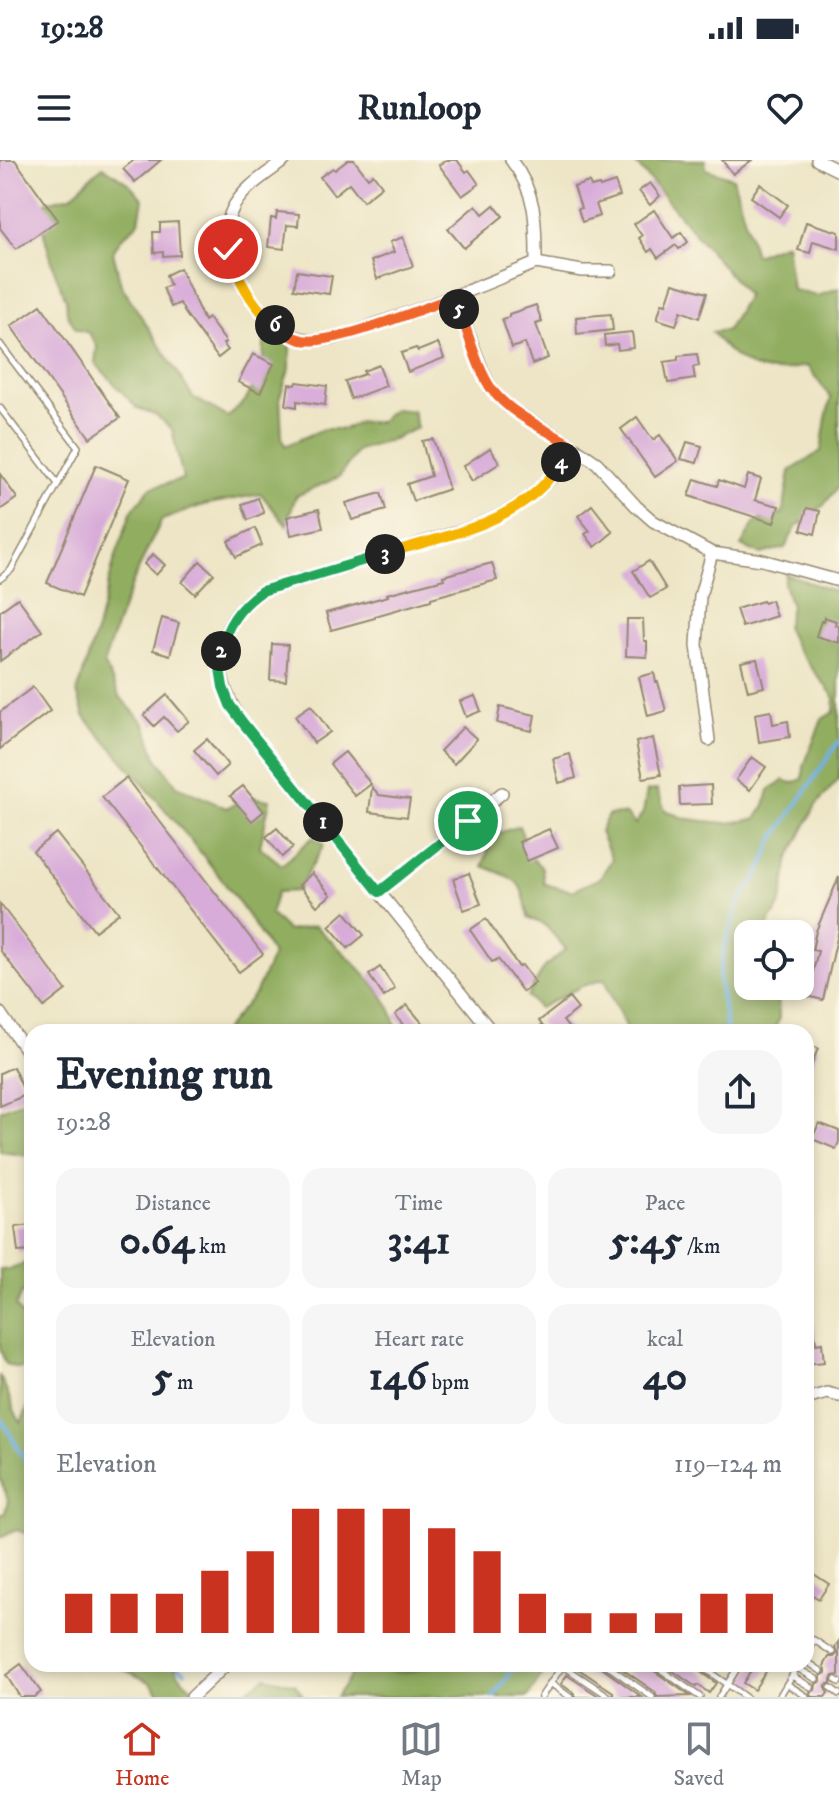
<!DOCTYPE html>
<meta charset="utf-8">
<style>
body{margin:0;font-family:"IM FELL DW Pica",serif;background:#f6f6f7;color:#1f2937;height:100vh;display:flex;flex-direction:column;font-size:30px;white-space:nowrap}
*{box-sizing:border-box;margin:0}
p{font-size:26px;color:#747a83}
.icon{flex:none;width:44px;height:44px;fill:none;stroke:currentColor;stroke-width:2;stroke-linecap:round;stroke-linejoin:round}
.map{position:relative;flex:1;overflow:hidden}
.sheet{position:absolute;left:24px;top:864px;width:790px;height:648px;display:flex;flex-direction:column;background:#fff;border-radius:24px;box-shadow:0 4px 12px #0003}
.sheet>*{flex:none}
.tools{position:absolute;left:734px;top:760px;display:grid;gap:16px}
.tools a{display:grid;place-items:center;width:80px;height:80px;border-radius:16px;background:#fff;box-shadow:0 4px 12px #0003;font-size:40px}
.pin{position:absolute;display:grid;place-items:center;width:68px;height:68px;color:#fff;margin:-34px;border:4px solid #fff;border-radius:50%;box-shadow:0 2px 8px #0007}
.km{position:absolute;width:40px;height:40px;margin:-20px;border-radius:50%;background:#222;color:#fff;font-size:22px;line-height:40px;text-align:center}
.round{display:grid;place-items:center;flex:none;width:84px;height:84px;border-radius:24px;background:#f6f6f7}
.overview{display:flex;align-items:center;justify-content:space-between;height:136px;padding:0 32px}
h1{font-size:44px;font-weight:700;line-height:60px}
.metrics{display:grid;grid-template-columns:repeat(3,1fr);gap:12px;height:136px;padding:8px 32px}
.metrics div{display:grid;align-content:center;border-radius:20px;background:#f6f6f7;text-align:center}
.metrics b{font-size:40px;font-weight:700}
.metrics small{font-size:22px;font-weight:400}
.metrics p{font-size:22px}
.chart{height:224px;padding:16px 32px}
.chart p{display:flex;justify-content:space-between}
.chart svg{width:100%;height:144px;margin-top:8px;stroke:#c8321e;stroke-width:6}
.status{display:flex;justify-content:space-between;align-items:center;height:56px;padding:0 40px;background:#fff;direction:ltr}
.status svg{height:22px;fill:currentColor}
header{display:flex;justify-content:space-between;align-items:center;height:104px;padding:0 32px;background:#fff;font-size:36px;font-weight:700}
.tabs{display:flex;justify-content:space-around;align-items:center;height:112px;border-top:2px solid #e0e1e3;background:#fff;font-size:22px;color:#747a83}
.tabs a{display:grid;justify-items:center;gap:4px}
.tabs .on{color:#c8321e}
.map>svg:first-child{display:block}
</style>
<div class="status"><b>19:28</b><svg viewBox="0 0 49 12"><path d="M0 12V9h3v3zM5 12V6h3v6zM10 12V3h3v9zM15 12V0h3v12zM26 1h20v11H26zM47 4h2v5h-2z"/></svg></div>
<header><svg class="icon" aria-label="menu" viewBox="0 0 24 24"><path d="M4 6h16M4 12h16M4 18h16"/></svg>Runloop<svg class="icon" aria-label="heart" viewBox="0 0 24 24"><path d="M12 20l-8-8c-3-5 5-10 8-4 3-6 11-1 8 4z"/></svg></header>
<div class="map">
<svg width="839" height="1537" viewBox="0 0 839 1537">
<rect width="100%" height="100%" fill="#fcf5e5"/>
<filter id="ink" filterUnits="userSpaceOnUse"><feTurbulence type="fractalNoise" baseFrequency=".0125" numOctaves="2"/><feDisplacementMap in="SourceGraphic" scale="16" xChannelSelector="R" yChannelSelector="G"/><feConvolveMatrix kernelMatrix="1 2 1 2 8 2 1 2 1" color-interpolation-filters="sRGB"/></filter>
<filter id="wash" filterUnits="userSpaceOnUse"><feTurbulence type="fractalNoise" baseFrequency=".006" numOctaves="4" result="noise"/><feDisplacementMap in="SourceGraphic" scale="32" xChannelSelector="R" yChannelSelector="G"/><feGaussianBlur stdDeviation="1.8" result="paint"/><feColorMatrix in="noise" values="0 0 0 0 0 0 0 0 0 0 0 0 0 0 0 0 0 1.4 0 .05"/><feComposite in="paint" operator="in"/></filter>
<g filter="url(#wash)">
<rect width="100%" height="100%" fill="#ede5c5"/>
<g fill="#91ad60" stroke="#666c3f" stroke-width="2">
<path d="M 633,0 L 705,0 L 706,9 L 733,18 L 755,95 L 786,83 L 792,130 L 817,136 L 839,128 L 839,326 L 823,346 L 796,367 L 785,388 L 761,394 L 741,386 L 755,362 L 783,353 L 790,311 L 821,291 L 826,258 L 831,238 L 807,206 C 797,207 785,211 775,211 C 748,211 727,193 712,172 L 727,170 L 747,135 Z"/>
<path d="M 103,6 L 129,24 L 143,39 L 139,62 L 121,79 L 113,92 L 121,125 L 193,237 L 228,257 L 246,240 L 262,209 L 265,174 L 290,186 L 290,207 L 280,236 L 282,277 L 285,286 L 323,269 L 344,269 L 359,262 L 379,262 L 394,249 L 413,251 L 417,268 L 391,280 L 358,290 L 339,317 L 296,336 L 286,365 L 261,334 L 203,345 L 162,360 C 138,406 119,454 104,503 L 119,536 L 145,564 L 156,597 L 177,626 L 226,648 L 251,637 L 270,640 L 260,687 L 282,705 L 313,677 L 324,685 L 297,731 L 277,732 L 270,754 L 288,771 L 315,766 C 339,789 398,837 396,872 L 223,872 L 256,832 L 273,795 C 221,708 150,633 84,556 L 77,532 L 97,469 L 114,402 L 131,352 L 150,328 L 183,319 L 172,269 L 156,255 L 137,248 L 95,203 L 97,186 L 89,173 L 76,169 L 67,153 L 66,140 L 55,112 L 44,74 L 45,42 L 71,36 Z"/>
<path d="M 786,414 L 839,433 L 839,619 L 816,645 L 789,698 L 781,743 L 763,774 L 748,774 L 748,826 L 778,826 L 779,860 L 773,872 L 629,872 L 612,839 L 604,819 L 582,826 L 539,848 L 527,836 L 545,807 L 566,789 L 545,765 L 528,757 C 522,717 518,721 483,706 L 493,675 L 519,666 L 531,697 L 542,708 L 544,724 L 572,731 L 600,718 L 612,699 L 600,672 L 608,655 L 626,654 L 635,664 L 643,653 L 647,631 L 657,630 L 665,650 L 683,658 L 704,661 L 727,663 L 756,659 L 765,645 L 769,630 L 783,620 L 792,623 L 803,619 L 804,606 L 822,559 L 834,552 L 835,538 L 796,488 L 786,467 L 791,446 L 784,424 Z"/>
<path d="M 32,925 L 32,996 L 0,992 L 0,951 C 10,945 21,943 31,936 Z"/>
<polygon points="32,1101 32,1130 22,1133 16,1146 32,1171 32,1208 17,1208 6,1204 0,1189 0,1109 7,1110"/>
<path d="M 0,1217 C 9,1232 12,1249 21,1263 L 30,1242 L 32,1243 L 32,1376 L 17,1370 L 0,1377 L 0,1355 L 5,1353 L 8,1340 L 0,1318 Z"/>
<path d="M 113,1504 L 174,1504 C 180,1521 192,1528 206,1537 L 163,1537 L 150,1522 Z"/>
<path d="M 436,1504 L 549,1504 L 528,1537 L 336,1537 L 356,1507 C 382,1511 411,1516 436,1504 Z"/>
<polygon points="266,1517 295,1524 304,1537 231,1537 239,1535"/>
</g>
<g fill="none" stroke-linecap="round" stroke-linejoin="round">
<g stroke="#70b1e4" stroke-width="4">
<polyline points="727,872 719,819 724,788 739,742 760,712 773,680 839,581"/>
<polyline points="0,1257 32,1312"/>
<polyline points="176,1504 185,1512"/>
<polyline points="493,1537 517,1504"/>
</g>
</g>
<g id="blocks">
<g fill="#d8acd9">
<polygon points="0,0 15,0 58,60 16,89 0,68"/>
<polygon points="134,0 161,0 135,22 123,9"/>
<polygon points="348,0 354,0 368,18 373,14 382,26 363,41 349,23 334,35 320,17 333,8 335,10"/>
<polygon points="446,0 457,0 466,12 469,10 479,24 462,36 439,5"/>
<polygon points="722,0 752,0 733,14"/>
<polygon points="589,22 591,27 599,25 600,27 615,22 620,36 596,44 600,56 582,62 578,49 581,48 574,27"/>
<polygon points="650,23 660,36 650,45 639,31"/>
<polygon points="760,24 788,45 779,57 751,37"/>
<polygon points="476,45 483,54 494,45 503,56 464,88 448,69"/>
<polygon points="654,50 673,78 681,72 688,82 679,89 676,85 658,98 652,89 648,92 639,78 642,76 634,64"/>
<polygon points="277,52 299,54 298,66 287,65 284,89 268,87 271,58 276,59"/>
<polygon points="178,62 180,95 163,96 163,92 154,93 153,72 160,72 160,63"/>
<polygon points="806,62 839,72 839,89 813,81 810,93 798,90"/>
<polygon points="403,77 413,106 377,119 371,101 394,92 390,82"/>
<polygon points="180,108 204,161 208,158 226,182 223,184 228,190 218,198 185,153 180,143 171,147 163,128 170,125 166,115"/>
<polygon points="297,111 332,116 329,134 294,129"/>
<polygon points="673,123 707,133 699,158 681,151 676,165 657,159 662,143 666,144"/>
<polygon points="41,145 120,258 90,278 11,166"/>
<polygon points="536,145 542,162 536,164 548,198 532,204 525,183 512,188 502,159 509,157 509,154"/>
<polygon points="611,154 613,170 577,174 576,157"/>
<polygon points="632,172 634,188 618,190 617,184 605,186 604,175"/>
<polygon points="438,183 444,198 408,212 401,193 416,188 418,191"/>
<polygon points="253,194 274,204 260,233 238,222"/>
<polygon points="697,194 699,206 693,207 695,219 668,223 664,202 678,200 678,196"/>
<polygon points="379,205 386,226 351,239 345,221 365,214 363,211"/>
<polygon points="297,222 327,226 325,245 297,241 297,247 286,245 289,224 296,225"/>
<polygon points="637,257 653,280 660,275 678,301 655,317 621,269"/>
<polygon points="433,279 449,329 413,341 407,324 431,316 422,281"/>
<polygon points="687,282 702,286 697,303 681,299"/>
<polygon points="490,288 500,303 472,321 463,306"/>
<polygon points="96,305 129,319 80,437 47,423"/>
<polygon points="0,314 17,338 0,350"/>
<polygon points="748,315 761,319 755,340 779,346 774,363 689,336 695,319 717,326 719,320 744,329"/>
<polygon points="381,333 386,350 352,360 346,343"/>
<polygon points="258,338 264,353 248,360 242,344"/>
<polygon points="592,345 613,372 595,387 585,374 590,371 578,356"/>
<polygon points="807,348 820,351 815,374 801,370"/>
<polygon points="319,349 323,368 291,375 287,357"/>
<polygon points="255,368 262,385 236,397 228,381"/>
<polygon points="153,394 165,405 156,415 144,404"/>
<polygon points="200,401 214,414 195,434 182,422"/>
<polygon points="649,401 666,429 650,438 633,411"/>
<polygon points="492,403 497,420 431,438 431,440 375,456 375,458 331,470 326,453 388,436 387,434 444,419 443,416"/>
<polygon points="18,438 42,471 0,501 0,451"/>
<polygon points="771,440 776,456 742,467 736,449 763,441 764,443"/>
<polygon points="824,457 836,461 835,465 839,466 839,483 816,476 821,461 823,462"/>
<polygon points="162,458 179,463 170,495 153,490"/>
<polygon points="627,459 643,459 644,481 647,481 647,497 626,496"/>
<polygon points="272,484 288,485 286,521 270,520"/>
<polygon points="757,499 764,527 748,531 741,502"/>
<polygon points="654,513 656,522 658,522 666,551 648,556 639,517"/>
<polygon points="33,527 50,551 0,589 0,552"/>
<polygon points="167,535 189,561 177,571 164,557 154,566 144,555"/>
<polygon points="475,536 481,551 466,557 460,541"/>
<polygon points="311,545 330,572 314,583 295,556"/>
<polygon points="500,547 535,555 532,571 497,563"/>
<polygon points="771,551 773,564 788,561 790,577 759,582 755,554"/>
<polygon points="463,567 477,579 454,604 440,591"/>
<polygon points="653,578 661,615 643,618 636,582"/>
<polygon points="207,579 228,605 216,616 194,590"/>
<polygon points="345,592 371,624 355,636 330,604"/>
<polygon points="570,594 576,618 559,623 553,599"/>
<polygon points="752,597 766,607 750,630 736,620"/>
<polygon points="126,618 263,794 239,812 102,637"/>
<polygon points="711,625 712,644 680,645 679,627"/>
<polygon points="243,626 264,651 252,661 230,636"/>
<polygon points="372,627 379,635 410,639 407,657 369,652"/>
<polygon points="277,668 293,687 282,697 266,677"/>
<polygon points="549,669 558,688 527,701 519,682"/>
<polygon points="56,673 119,753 95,771 33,691"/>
<polygon points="312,713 331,735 317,746 299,725"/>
<polygon points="469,713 481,744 464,750 453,719"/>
<polygon points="839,717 839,769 823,840 807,836 818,791 812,790 816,771"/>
<polygon points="0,744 66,830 44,847 0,790"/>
<polygon points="345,752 364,775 348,788 329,766"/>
<polygon points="486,759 519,807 522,805 535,823 523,832 498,799 492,802 470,770"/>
<polygon points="380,807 395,829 384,837 369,815"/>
<polygon points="569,838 578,849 563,861 572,872 547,872 539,861"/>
<polygon points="407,845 430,872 409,872 395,855"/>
<polygon points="806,884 818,888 807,918 806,917"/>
<polygon points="13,907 26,935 0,946 0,913"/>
<polygon points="819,963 839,971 839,982 836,989 812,979"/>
<polygon points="32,1065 32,1091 18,1092 15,1067"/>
<polygon points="806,1162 814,1162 816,1184 822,1183 824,1202 806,1204"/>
<polygon points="806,1409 829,1424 819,1439 806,1431"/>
<polygon points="839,1481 839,1515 833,1516 831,1519 831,1523 826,1525 826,1529 828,1533 825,1537 811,1537 810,1532 815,1530 816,1524 821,1521 821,1516 826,1513 826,1509 824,1506 829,1497 834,1497 837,1494 835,1487"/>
<polygon points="21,1504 41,1532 34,1537 20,1537 6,1515"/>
<polygon points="575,1504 600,1504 602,1508 642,1537 615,1537 613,1532 574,1506"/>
<polygon points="615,1504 648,1504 650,1508 690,1536 657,1537 655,1532"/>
<polygon points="663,1504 693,1504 695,1508 716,1523 709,1533 698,1525 696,1527"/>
<polygon points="756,1504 771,1504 754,1530 743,1523"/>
<polygon points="567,1515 600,1537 575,1537 574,1533 561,1524"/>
</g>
</g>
</g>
<g filter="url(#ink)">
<use href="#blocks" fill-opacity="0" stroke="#948872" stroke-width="2"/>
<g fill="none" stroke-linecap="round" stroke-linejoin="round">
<g stroke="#948872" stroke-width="8">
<g id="service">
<polyline points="0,184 78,287 11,410 0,419"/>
<polyline points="0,248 58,324"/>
<polyline points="806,1493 814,1480 832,1492"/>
<polyline points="806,1501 821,1511"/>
<polyline points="605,1504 652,1537"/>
<polyline points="653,1504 700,1537"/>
<polyline points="698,1504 745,1537"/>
<polyline points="562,1505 610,1537"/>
<polyline points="797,1508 816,1519"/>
<polyline points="792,1516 811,1527"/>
<polyline points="836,1520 839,1522"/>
<polyline points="550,1523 570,1537"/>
<polyline points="787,1524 806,1536"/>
<polyline points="831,1528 839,1534"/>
<polyline points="541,1537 563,1505"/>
<polyline points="719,1537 740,1504"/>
<polyline points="779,1537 799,1504"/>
</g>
</g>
<g stroke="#948872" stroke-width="14">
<g id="minor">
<path d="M 285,0 C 267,14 242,28 232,50 C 214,86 251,152 283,171 C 297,179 313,182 329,179 C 349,176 369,166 388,160 C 438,143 487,124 536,103"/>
<path d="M 511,0 C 537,34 536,62 536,103"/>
<polyline points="817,0 839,11"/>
<polyline points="536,103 582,111 611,111"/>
<polyline points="455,137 483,212 492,230 508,247 571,285 597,303 636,346 653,361 712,393 762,400 839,421"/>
<polyline points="709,580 697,485 700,436 712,393"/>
<polyline points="379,732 502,633"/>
<polyline points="0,853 32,899"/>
<path d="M 492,872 L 243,563 C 211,516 210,466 262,431 L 464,370 C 496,359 528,343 551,318 C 560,309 565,295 571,285"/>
<polyline points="806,1239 827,1233 839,1236"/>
<polyline points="192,1537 227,1504"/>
</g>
</g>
<use href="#service" stroke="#fff" stroke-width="5"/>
<use href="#minor" stroke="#fff" stroke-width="11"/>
</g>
</g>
<g fill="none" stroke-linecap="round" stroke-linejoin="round" filter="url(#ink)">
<g stroke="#fff" stroke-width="16">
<polyline id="split-1" points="323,662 379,732 468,661"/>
</g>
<g stroke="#fff" stroke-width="16">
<polyline id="split-2" points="221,491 219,502 223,527 230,545 243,563 323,662"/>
</g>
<g stroke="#fff" stroke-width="16">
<path id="split-3" d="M 221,491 C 226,465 240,446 262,431 L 385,394"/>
</g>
<g stroke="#fff" stroke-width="16">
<path id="split-4" d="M 385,394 C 447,375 526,362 561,302"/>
</g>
<g stroke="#fff" stroke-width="16">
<path id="split-5" d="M 459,149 C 468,172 478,212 493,231 C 512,255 545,269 571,285 L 561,302"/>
</g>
<g stroke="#fff" stroke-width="16">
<path id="split-6" d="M 275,165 C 282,171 293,178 302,180 C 333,186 422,148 455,137 L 459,149"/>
</g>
<g stroke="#fff" stroke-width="16">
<path id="split-7" d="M 228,89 C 237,117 251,145 275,165"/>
</g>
<use href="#split-1" stroke="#22a559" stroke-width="10"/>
<use href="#split-2" stroke="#22a559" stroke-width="10"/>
<use href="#split-3" stroke="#22a559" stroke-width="10"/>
<use href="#split-4" stroke="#f5b400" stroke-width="10"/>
<use href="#split-5" stroke="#f0652b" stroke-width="10"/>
<use href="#split-6" stroke="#f0652b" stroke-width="10"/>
<use href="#split-7" stroke="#f5b400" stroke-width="10"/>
</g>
</svg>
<div class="tools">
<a><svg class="icon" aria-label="locate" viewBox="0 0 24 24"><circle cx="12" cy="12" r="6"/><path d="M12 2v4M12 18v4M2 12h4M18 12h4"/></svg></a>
</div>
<div class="pin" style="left:468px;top:661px;background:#1e9e55"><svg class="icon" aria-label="arrive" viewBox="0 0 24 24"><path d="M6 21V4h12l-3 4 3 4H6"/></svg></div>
<div class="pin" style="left:228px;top:89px;background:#d93025"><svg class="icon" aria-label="check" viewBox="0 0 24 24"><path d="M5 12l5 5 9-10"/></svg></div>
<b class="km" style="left:323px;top:662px">1</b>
<b class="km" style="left:221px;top:491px">2</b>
<b class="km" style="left:385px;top:394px">3</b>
<b class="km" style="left:561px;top:302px">4</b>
<b class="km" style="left:459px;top:149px">5</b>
<b class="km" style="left:275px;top:165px">6</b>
<section class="sheet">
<div class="overview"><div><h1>Evening run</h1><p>19:28</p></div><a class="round"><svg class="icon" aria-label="share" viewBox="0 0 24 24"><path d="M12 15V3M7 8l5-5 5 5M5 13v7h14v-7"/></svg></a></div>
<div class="metrics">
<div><p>Distance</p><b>0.64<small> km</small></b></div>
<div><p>Time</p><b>3:41</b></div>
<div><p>Pace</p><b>5:45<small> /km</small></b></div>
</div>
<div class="metrics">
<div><p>Elevation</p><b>5<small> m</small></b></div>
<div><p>Heart rate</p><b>146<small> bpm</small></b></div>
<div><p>kcal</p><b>40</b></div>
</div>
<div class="chart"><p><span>Elevation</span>119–124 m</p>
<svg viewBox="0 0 160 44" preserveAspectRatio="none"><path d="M5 44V32M15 44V32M25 44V32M35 44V25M45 44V19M55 44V6M65 44V6M75 44V6M85 44V12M95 44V19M105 44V32M115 44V38M125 44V38M135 44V38M145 44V32M155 44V32"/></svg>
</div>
</section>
</div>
<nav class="tabs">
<a class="on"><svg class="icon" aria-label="home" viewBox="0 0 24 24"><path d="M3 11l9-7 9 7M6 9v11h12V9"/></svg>Home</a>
<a><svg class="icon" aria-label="map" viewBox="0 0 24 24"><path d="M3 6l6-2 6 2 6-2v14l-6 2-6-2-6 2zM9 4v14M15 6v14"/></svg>Map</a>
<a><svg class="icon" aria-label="saved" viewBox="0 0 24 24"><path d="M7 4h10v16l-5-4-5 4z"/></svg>Saved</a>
</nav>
